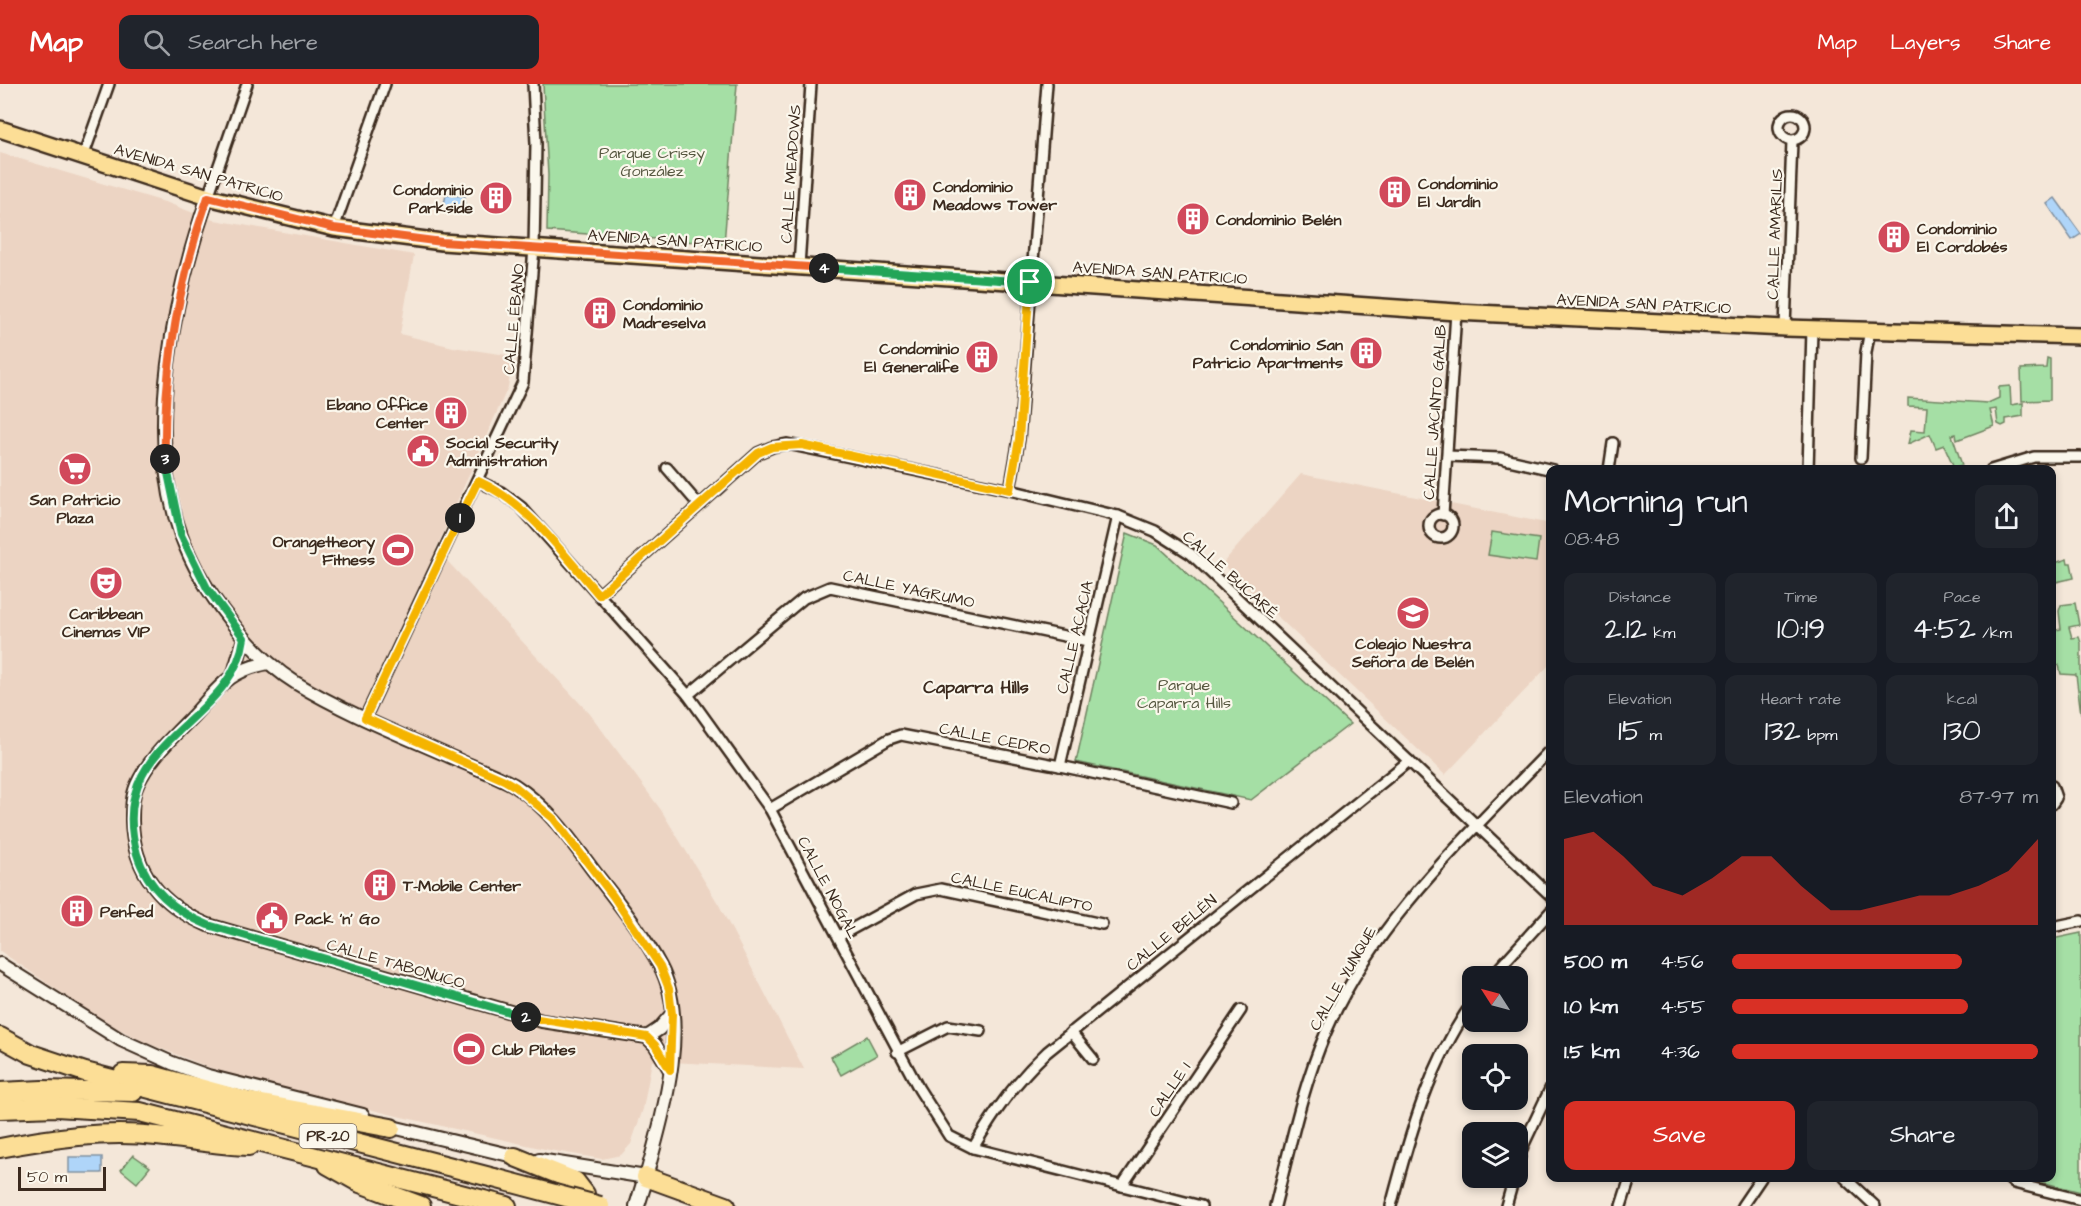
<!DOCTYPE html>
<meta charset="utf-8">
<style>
body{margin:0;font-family:"Architects Daughter",sans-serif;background:#20242c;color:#f1f3f6;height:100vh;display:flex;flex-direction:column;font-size:22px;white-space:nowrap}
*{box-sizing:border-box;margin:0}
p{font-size:20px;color:#9ea1a6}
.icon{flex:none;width:33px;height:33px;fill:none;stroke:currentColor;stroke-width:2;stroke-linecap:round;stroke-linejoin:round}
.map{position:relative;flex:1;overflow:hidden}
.sheet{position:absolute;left:1546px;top:381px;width:510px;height:717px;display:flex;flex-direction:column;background:#171b24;border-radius:12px;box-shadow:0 3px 9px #0003}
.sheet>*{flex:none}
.needle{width:39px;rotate:306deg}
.buttons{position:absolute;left:1462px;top:882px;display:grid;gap:12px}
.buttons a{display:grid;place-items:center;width:66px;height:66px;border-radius:12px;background:#171b24;box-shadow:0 3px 9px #0003;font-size:30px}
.scale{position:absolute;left:18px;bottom:15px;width:88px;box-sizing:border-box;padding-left:6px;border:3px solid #3b2a1e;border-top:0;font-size:16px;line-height:21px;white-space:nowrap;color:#3b2a1e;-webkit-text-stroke:4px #fbf7ec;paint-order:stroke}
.pin{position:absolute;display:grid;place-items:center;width:51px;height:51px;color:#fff;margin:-26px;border:3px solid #fff;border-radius:50%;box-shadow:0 2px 6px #0007}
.km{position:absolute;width:30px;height:30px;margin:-15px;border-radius:50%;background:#222;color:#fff;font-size:16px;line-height:30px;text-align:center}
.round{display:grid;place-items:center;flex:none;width:63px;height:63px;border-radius:12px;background:#20242c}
.summary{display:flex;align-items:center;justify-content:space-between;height:102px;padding:0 18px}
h1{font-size:33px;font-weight:600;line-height:45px}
.figures{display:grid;grid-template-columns:repeat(3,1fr);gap:9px;height:102px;padding:6px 18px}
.figures div{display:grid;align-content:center;border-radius:12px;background:#20242c;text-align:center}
.figures b{font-size:30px;font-weight:600}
.figures small{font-size:16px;font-weight:400}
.figures p{font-size:16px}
.chart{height:168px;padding:12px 18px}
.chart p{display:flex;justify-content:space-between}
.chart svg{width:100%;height:108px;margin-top:6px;fill:#d93025;opacity:.7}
.button{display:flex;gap:12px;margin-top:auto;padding:12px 18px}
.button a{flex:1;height:69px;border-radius:12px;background:#d93025;color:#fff;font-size:24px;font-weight:600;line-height:69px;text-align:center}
.button a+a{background:#20242c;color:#f1f3f6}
ul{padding:0 18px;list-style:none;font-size:20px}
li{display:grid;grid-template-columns:96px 72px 1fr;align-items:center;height:45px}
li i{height:15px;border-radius:8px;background:#d93025}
header{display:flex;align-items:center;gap:36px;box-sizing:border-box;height:84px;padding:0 30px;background:#d93025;color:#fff}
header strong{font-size:28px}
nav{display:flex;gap:33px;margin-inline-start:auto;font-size:21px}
.search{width:420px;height:54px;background:#20242c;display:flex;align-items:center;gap:15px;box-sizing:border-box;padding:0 21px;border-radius:12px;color:#9ea1a6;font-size:22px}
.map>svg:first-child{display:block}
</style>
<header>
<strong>Map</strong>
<div class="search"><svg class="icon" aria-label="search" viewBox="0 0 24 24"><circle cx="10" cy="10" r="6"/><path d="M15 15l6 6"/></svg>Search here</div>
<nav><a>Map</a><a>Layers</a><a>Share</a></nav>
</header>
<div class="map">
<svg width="2081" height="1122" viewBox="0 0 2081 1122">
<rect width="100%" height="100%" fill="#f4e7d9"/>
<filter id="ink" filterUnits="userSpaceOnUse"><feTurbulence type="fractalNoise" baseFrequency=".0167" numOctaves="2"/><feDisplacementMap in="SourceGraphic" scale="12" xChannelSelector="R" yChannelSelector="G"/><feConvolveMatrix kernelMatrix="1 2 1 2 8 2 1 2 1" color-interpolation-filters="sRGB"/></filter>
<g filter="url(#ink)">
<g fill="#ecd4c3">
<polygon points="0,69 168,119 209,135 414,171 400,250 453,263 513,272 508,303 436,465 590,630 661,726 719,821 804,985 652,977 643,1025 631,1060 621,1071 602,1075 549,1066 397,1032 221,988 142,957 100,935 0,867"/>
<polygon points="1301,390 1551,440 1551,579 1445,691 1222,480"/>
</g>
<g fill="#a5dfa5" stroke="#708462" stroke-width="1.5">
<polygon points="543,0 737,0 724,160 547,147 548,91"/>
<polygon points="2047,274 2050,275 2050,316 2022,317 2021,285 2046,284"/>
<polygon points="2010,302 2011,321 2023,319 2023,332 2006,335 2006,340 2002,342 1998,340 1996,325 1990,326 1994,342 1957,356 1956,350 1952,351 1962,381 1947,385 1953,381 1944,361 1936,364 1930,350 1908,360 1911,346 1925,347 1927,323 1908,322 1908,314 1988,319 1999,314 1999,303"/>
<polygon points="1492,448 1539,455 1536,478 1488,471"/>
<polygon points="1127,449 1157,461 1350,640 1251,716 1076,678"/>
<polygon points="2067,475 2068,479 2071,479 2074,494 2056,498 2052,480"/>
<polygon points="2075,519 2079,541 2069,543 2072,554 2079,553 2081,559 2081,630 2076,591 2061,590 2059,581 2052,582 2052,547 2061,545 2059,527 2061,521"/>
<polygon points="2081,849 2081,1108 2025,1094 2052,1094 2052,855"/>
<polygon points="867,952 877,971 841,991 831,973"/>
<polygon points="133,1071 150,1083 137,1099 121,1086"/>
</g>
<g fill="#afd5f9" stroke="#8191a1" stroke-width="1.5">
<polygon points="446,111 465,112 464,126 443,124"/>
<polygon points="2055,114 2081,150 2072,156 2047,120"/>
<rect x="69" y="1073" width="33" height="16"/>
</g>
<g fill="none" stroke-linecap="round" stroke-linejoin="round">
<g stroke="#3b2a1e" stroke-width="14">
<g id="minor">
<circle cx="1792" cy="43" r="13"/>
<polyline points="83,73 109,0"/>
<polyline points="208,113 247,0"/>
<polyline points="334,144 385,0"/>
<polyline points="799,182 811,0"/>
<polyline points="1785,244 1792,57"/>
<polyline points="1447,372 1500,374 1553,386"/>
<polyline points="1861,374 1866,268 1870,246"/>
<polyline points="667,384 699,421"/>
<polyline points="1609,386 1613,359"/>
<polyline points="1808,386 1812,245"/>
<polyline points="1991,386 2034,373 2081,373"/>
<polyline points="478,397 501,408 521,423 688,611 770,725 919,1005 949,1052 973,1064 1201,1122"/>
<polyline points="1010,406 1019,355 1047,0"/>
<circle cx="1441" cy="442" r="12"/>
<polyline points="1443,431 1456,228"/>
<polyline points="599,511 758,369 772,363 787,360 1010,406 1118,432 1155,447 1191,470 1551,812"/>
<polyline points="688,611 804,514 830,503 1088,557"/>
<polyline points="365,634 523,298 534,164 536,60 533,0"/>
<polyline points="1060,682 1118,432"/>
<polyline points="2052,702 2056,714 2052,720"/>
<polyline points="770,725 889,655 901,651 1060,682 1231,719"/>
<polyline points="2052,843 2081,837"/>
<polyline points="839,852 916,810 941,805 1102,840"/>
<polyline points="1492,892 1551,827"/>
<polyline points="1071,948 1093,975"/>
<polyline points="897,968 948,942 981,947"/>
<path d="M 973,1064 C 995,1027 1016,997 1047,968 L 1409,677"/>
<polyline points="1518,1079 1523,1062 1551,1003"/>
<polyline points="1845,1094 1875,1122"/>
<polyline points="2008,1094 2014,1099 2081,1116"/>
<polyline points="1122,1102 1241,926"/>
<path d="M 1275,1122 C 1290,1063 1302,1004 1326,948 C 1374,837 1469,751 1551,665"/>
<path d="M 1391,1122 C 1410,1050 1429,980 1473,918"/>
<polyline points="1506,1122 1514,1094"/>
<polyline points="1621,1122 1630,1094"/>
<polyline points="1742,1122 1761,1094"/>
</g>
</g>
<g stroke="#3b2a1e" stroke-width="16">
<g id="tertiary">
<path d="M 208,113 C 174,211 144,350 181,451 C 192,481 210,511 230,536 C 249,561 270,583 296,599 C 347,630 404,652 458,676 C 476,684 496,691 514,701 C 547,722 570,755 593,786 C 616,816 642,848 660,882 C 691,940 662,1034 646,1093 L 539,1076"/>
<path d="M 268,579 C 227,587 219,604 192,633 C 172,654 149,674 137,701 C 132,712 132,725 132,737 C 133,788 162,822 208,841 L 542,937 L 647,953 L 655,961 L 670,986"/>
<polyline points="234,589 244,554"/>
<polyline points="0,880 121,956 172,979 208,992 363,1031"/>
<polyline points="647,953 659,945 672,930"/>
<polyline points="384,1041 522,1074"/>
</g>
</g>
<g stroke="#3b2a1e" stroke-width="18">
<polyline id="secondary" points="637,1122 646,1093"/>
</g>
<g stroke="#3b2a1e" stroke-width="20">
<polyline id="primary" points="0,45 208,113 334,144 442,158 1456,228 1785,244 2081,252"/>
</g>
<g stroke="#3b2a1e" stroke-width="22">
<g id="motorway">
<polyline points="0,953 31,970 85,988 494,1094"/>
<polyline points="123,990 152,991 246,1017 391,1044"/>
<polyline points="0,1008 42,1006 133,1008"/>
<polyline points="0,1025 56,1023 140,1028 507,1122"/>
<path d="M 0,1064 C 51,1054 105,1046 157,1052 C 188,1055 218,1061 249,1062"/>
<polyline points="515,1073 575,1097 585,1110 586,1122"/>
<polyline points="328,1081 360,1099 421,1122"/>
<polyline points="646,1093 726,1122"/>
</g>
</g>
<use href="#minor" stroke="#fbf7ec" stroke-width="9"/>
<use href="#tertiary" stroke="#fbf7ec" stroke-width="12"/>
<use href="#secondary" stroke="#fbf7ec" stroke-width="14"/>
<use href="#primary" stroke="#fcde96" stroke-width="15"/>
<use href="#motorway" stroke="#fcde96" stroke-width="18"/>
<g stroke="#3b2a1e" stroke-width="22" stroke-linecap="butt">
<polyline id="motorway-bridge" points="494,1094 600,1122"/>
</g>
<use href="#motorway-bridge" stroke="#fcde96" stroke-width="18"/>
</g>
</g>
<g fill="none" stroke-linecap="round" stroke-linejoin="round" filter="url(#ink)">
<g stroke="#fff" stroke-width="12">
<path id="split-1" d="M 460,434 L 478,397 C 529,420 563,470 599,511 L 758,369 L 772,363 L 802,361 L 1010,406 L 1019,355 L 1030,198"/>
</g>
<g stroke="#fff" stroke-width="12">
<polyline id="split-2" points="460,434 365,634 504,696 516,703 554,735 613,812 660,882 669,905 672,930 670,986 655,961 647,953 526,933"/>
</g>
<g stroke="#fff" stroke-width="12">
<path id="split-3" d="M 165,375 L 181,451 L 207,504 L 244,554 C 233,641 104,655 137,770 C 147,804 176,828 208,841 L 526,933"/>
</g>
<g stroke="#fff" stroke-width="12">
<path id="split-4" d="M 165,375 C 163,286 179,197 208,113 L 334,144 L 442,158 L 824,184"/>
</g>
<g stroke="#fff" stroke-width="12">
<polyline id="split-5" points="824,184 1030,198"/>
</g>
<use href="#split-1" stroke="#f5b400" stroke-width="8"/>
<use href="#split-2" stroke="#f5b400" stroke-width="8"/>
<use href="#split-3" stroke="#22a559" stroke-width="8"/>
<use href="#split-4" stroke="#f0652b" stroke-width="8"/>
<use href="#split-5" stroke="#22a559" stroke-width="8"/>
</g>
<defs>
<g id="building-disc" transform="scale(1.725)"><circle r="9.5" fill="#d1495b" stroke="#fbf7ec"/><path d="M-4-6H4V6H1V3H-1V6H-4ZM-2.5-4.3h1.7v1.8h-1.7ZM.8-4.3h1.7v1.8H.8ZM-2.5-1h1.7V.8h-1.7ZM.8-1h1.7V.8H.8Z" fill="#fff"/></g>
<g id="civic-disc" transform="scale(1.725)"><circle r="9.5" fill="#d1495b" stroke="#fbf7ec"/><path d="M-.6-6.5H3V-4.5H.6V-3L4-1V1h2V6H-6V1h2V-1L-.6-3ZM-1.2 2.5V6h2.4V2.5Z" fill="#fff"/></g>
<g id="supermarket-disc" transform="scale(1.725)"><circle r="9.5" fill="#d1495b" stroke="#fbf7ec"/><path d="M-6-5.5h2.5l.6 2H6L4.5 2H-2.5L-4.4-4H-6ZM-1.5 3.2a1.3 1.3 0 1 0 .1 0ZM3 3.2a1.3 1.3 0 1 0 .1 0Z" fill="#fff"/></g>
<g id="stadium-disc" transform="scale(1.725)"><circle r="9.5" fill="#d1495b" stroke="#fbf7ec"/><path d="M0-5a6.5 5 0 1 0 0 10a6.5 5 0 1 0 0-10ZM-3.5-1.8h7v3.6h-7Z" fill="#fff"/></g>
<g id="theatre-disc" transform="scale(1.725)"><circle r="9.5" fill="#d1495b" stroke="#fbf7ec"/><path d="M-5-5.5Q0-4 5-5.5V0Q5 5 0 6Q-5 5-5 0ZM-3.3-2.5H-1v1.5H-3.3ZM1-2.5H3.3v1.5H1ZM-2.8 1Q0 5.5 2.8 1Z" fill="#fff"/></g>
<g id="school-disc" transform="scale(1.725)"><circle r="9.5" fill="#d1495b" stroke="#fbf7ec"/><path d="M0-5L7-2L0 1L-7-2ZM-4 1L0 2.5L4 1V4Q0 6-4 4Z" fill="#fff"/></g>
</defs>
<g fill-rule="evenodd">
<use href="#building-disc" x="1395" y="108"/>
<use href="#building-disc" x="910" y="111"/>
<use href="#building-disc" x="496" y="114"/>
<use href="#building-disc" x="1193" y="135"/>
<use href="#building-disc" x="1894" y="153"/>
<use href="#building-disc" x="600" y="229"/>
<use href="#building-disc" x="1366" y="269"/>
<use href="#building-disc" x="982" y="273"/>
<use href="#building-disc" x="451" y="329"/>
<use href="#civic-disc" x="423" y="367"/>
<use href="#supermarket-disc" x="75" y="385"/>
<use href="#stadium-disc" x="398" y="466"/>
<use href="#theatre-disc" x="106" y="499"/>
<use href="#school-disc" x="1413" y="529"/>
<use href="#building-disc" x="380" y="801"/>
<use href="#building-disc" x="77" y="827"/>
<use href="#civic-disc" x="272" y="834"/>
<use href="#stadium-disc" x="469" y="965"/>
</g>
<g text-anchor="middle" stroke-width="4.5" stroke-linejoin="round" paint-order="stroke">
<rect fill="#fbf7ec" stroke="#75685c" stroke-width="1.5" x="299.5" y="1040" width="57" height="24" rx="4.5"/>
<g font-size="15" font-weight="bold" fill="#3b2a1e">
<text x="328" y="1057">PR-20</text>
</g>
<g font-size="16" fill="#565740" stroke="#fbf7ec">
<text x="652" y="74">Parque Crissy<tspan x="652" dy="18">González</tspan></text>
<text x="1184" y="606">Parque<tspan x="1184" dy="18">Caparra Hills</tspan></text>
</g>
<g font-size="16" fill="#3b2a1e" stroke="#fbf7ec">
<text transform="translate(199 88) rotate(16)" y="6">AVENIDA SAN PATRICIO</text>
<text transform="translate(790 90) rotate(-86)" y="6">CALLE MEADOWS</text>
<text transform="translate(1774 150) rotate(-88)" y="6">CALLE AMARILIS</text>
<text transform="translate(675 156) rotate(4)" y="6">AVENIDA SAN PATRICIO</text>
<text transform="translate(1160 188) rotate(4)" y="6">AVENIDA SAN PATRICIO</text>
<text transform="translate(1644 219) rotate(3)" y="6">AVENIDA SAN PATRICIO</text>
<text transform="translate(513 235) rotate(-85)" y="6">CALLE ÉBANO</text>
<text transform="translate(1434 328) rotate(-86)" y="6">CALLE JACINTO GALIB</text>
<text transform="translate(1231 490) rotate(42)" y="6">CALLE BUCARÉ</text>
<text transform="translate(909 504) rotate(12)" y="6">CALLE YAGRUMO</text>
<text transform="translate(1074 553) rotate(-77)" y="6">CALLE ACACIA</text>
<text transform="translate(995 654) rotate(11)" y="6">CALLE CEDRO</text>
<text transform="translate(829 803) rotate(62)" y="6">CALLE NOGAL</text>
<text transform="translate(1022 807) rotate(12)" y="6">CALLE EUCALIPTO</text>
<text transform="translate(1171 848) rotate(-39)" y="6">CALLE BELÉN</text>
<text transform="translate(396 879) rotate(16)" y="6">CALLE TABONUCO</text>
<text transform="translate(1342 894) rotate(-60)" y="6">CALLE YUNQUE</text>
<text transform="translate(1169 1005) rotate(-56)" y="6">CALLE 1</text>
</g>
<g font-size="16" font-weight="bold" fill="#3b2a1e" stroke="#fbf7ec" text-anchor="start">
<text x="1418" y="105">Condominio<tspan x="1418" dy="18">El Jardín</tspan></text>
<text x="933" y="108">Condominio<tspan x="933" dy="18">Meadows Tower</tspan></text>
<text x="473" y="111" text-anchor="end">Condominio<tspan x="473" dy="18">Parkside</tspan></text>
<text x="1216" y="141">Condominio Belén</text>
<text x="1917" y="150">Condominio<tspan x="1917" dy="18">El Cordobés</tspan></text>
<text x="623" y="226">Condominio<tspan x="623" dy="18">Madreselva</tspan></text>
<text x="1343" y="266" text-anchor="end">Condominio San<tspan x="1343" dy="18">Patricio Apartments</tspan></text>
<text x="959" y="270" text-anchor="end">Condominio<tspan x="959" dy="18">El Generalife</tspan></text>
<text x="428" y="326" text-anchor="end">Ebano Office<tspan x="428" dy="18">Center</tspan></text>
<text x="446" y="364">Social Security<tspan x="446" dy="18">Administration</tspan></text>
<text x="75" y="421" text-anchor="middle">San Patricio<tspan x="75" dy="18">Plaza</tspan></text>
<text x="375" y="463" text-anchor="end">Orangetheory<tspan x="375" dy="18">Fitness</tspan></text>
<text x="106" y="535" text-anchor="middle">Caribbean<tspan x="106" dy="18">Cinemas VIP</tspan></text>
<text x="1413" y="565" text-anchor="middle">Colegio Nuestra<tspan x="1413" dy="18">Señora de Belén</tspan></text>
<text x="403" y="807">T-Mobile Center</text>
<text x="100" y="833">Penfed</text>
<text x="295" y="840">Pack 'n' Go</text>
<text x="492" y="971">Club Pilates</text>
</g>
<g font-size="18" font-weight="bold" fill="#3b2a1e" stroke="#fbf7ec">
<text x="976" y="609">Caparra Hills</text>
</g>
</g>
</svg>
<div class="buttons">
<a><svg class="needle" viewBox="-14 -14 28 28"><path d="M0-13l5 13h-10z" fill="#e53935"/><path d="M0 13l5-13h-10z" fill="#9ea1a6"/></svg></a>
<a><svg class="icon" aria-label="locate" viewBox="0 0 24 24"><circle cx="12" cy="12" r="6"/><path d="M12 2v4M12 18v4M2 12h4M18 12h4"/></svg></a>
<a><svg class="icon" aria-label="layers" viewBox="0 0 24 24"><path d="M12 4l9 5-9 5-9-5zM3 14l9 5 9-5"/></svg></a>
</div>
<div class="scale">50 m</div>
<div class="pin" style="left:1030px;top:198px;background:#1e9e55"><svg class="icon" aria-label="arrive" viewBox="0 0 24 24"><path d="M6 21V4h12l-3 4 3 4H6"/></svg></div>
<b class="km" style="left:460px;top:434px">1</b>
<b class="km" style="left:526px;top:933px">2</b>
<b class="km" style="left:165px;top:375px">3</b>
<b class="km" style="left:824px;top:184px">4</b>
<section class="sheet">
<div class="summary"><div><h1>Morning run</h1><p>08:48</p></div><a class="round"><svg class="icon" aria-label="share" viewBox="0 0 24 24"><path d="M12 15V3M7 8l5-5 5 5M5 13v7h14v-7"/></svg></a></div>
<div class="figures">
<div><p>Distance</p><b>2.12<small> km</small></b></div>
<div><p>Time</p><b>10:19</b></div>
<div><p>Pace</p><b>4:52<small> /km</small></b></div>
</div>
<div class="figures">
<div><p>Elevation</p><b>15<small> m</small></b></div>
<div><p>Heart rate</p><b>132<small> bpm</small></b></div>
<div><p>kcal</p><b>130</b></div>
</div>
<div class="chart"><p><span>Elevation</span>87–97 m</p>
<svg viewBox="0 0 160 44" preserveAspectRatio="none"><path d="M0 44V9L10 6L20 16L30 28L40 32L50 25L60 16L70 16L80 28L90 38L100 38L110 35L120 32L130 32L140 28L150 22L160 9V44z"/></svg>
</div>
<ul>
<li><b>500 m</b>4:56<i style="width:75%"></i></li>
<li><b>1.0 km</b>4:55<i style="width:77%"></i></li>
<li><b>1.5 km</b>4:36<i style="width:100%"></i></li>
</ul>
<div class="button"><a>Save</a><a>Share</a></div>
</section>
</div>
